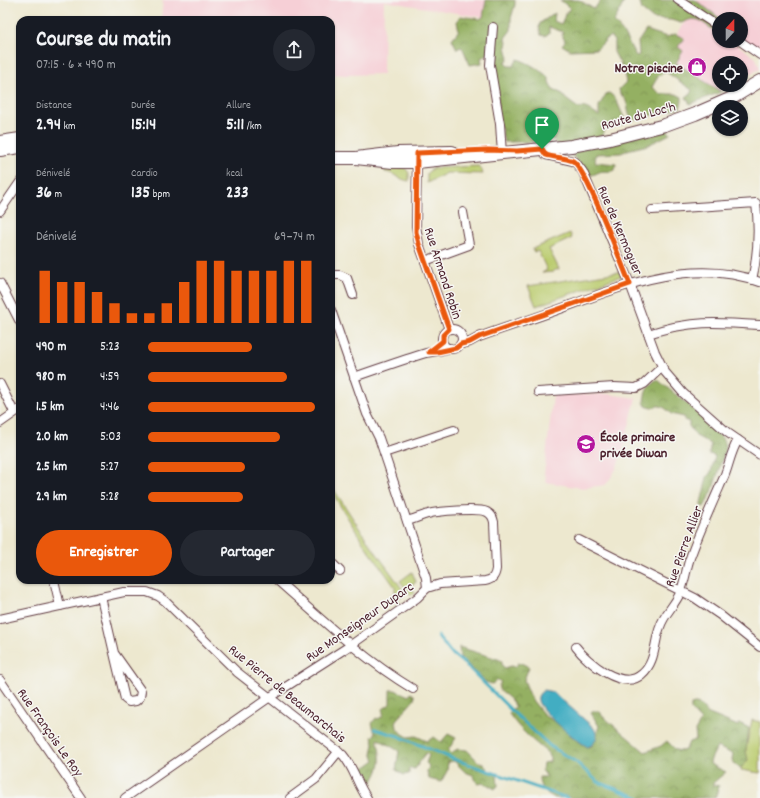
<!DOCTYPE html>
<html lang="fr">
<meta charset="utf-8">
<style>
body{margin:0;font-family:Dekko,sans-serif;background:#242831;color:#f1f3f6;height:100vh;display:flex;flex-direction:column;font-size:15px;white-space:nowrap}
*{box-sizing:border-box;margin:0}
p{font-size:13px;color:#9ea1a6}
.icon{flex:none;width:22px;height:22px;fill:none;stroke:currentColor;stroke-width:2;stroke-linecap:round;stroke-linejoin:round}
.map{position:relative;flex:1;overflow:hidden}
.panel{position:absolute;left:16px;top:16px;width:319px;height:568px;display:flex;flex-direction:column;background:#171b24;border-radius:12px;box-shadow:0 1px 3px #0004}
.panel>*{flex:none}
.needle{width:26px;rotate:21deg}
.tools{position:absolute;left:712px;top:12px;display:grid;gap:8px}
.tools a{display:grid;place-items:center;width:36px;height:36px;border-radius:50%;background:#171b24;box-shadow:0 1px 3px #0004;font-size:20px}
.pin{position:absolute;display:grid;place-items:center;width:34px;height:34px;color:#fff;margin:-41px -17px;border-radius:50% 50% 50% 0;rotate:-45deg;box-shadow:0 0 4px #0007}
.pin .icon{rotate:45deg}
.round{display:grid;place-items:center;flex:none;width:42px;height:42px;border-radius:21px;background:#242831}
.head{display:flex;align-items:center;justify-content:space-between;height:68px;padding:0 20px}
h1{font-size:22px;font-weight:800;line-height:30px}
.stats{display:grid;grid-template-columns:repeat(3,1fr);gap:6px;height:68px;padding:4px 20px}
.stats div{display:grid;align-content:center}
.stats b{font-size:17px;font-weight:800}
.stats small{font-size:11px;font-weight:400}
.stats p{font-size:11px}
.chart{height:112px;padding:8px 20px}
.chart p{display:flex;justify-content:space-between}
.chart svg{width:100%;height:72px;margin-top:4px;stroke:#ea580c;stroke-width:6}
.cta{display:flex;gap:8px;margin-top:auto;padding:8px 20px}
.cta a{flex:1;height:46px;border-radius:24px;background:#ea580c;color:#fff;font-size:16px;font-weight:800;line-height:46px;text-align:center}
.cta a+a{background:#242831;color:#f1f3f6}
ul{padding:0 20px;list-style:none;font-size:13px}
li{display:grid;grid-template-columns:64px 48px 1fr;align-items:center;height:30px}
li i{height:10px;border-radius:5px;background:#ea580c}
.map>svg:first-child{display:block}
</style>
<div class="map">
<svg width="760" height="798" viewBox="0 0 760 798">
<defs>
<pattern id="forest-crowns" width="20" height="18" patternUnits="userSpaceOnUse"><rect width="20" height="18" fill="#94b062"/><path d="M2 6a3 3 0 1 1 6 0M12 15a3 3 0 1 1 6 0" fill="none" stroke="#7b8f51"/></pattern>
</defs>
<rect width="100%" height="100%" fill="#f6f6f2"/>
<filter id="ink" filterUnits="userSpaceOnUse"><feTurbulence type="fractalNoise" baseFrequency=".025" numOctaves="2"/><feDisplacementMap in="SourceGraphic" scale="8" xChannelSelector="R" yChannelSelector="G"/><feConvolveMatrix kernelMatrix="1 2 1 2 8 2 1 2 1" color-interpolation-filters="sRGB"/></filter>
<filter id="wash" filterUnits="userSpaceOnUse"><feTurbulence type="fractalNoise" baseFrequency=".012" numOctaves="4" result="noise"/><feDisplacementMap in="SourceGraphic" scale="16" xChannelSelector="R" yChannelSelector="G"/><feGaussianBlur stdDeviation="0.9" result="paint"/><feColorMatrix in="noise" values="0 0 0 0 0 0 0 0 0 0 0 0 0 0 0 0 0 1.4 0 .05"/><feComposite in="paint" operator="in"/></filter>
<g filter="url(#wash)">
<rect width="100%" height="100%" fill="#ede8cf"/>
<g fill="#f6cfd6">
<polygon points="163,0 494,0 487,18 384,1 383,74 346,75 331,74 331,20 161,20"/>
<polygon points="682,0 760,0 760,52 741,39 741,19 719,19"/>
<polygon points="691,13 719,32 719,41 732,41 756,58 760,69 741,79 741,63 719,63 719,85 729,85 709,96 659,62"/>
<polygon points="608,394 636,398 623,450 616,469 608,482 605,485 582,488 545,482 546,476 544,475 553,395"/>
</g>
<g fill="#bbcc6f" stroke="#82764d">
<path d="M 383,165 L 405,168 L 409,173 L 409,181 C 400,180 394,173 385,172 Z"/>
<polygon points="479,166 481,168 483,174 447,173 427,183 427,173 433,168"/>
<polygon points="570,233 572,238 549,249 559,269 553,271 553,272 542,273 547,270 538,251 534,252 532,249"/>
<polygon points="619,272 621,276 536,306 528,286"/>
<polygon points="331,485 367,540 403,590 404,595 395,601 395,587 364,544 331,491"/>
<polygon points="412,572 416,582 410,586 415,593 411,595 400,581"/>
<polygon points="752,720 760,722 760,773 741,770"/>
</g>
<g fill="url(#forest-crowns)" stroke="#6f6846">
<path d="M 486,0 L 515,0 L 515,5 L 511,18 L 511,30 L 505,38 L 507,41 L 506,47 L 509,58 L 505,63 L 508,66 L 513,66 L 518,59 C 529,63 541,70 549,78 L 549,82 L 553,90 L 561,93 L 566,99 L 578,108 C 589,106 590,112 599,116 L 599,106 L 606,94 L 609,93 C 618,98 619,109 624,117 L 623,124 L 604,129 L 604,133 L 599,137 L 667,129 L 670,134 L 648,145 L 631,149 L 621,153 L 596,154 L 595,162 L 616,164 L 615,170 C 610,173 605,170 600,172 C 596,173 595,175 590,175 L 568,151 L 555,143 L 553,139 L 530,142 L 504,142 L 501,127 L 496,126 C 492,118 490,112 498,106 L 497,77 L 494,58 L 488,54 L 481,58 L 482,63 L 470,65 L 463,49 L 461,47 L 457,49 L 452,39 L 459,30 L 457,22 L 460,16 L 480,19 L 483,17 Z"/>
<path d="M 560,0 L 579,0 L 594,9 L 601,0 L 625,0 L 614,22 L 622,31 L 636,56 L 639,55 L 638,42 L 646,30 L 667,37 L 675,34 L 684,38 L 678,47 L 683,51 L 676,63 L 721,92 L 690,104 L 686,97 L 690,94 L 692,90 L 666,72 L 659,75 L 652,87 L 661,94 L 676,94 L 682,97 L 682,102 L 680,108 L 634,120 C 624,115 632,102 620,94 L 619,89 L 626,82 L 623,69 L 614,52 L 614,41 L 610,36 L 597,49 L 570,50 L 562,45 L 565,41 L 562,35 L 563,32 L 549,27 L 549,33 L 545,36 L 541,35 L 539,28 L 540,23 L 555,13 L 554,21 L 561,24 L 565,15 L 570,8 Z"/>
<polygon points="639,0 695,0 721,19 719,19 719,34 699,20 692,19 681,23 671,20 653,19 642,10"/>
<path d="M 656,380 L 658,380 C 674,394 722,428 726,447 L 712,492 L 704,507 L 701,506 L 701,503 L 707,477 L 711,472 L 715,456 L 709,454 L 711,444 L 696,436 L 689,426 L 689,422 L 684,420 L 684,417 L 671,414 C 668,410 662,405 657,406 C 655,407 653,408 651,408 L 646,406 L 644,402 C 645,392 647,386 656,380 Z"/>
<path d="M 459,647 L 498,659 L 502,661 L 502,665 L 505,668 L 511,666 L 516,667 L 518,663 L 521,663 L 529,667 L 524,680 L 532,700 L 545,716 L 557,723 L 577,741 L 588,747 L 592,746 L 597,736 L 597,732 L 599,726 L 591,713 L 594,711 L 600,711 L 602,716 L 606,719 L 645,752 L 661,746 L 667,741 L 676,750 L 682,751 L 686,749 L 689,742 L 693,741 L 696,739 L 695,731 L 701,721 L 691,710 L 691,705 L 698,703 L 707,713 L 738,726 L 739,723 L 749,728 L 746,751 L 748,760 L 741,768 L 733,764 L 732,759 L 733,754 L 717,747 L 711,759 L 710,764 L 726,772 L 713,783 L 713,785 L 719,786 L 715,798 L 555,798 C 545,792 539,789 539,777 L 547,777 L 542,770 L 543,763 L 550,762 L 550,756 L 548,753 C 534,742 519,729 509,714 L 512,709 L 516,707 C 513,704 511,699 508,697 C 502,692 495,690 501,682 L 498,680 L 492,684 L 486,682 L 460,657 Z"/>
<path d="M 390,690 L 395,690 L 409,696 L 411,693 L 415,696 L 414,700 L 396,720 L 397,728 L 400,732 L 408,737 L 416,736 L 427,741 L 434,737 L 441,742 L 448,734 L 456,738 L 448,750 L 452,754 L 457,749 L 467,750 L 475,758 L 478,762 L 484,764 L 489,772 L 497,775 L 498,786 L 495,789 L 484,783 L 478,784 L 473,775 L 465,772 L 454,761 L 448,762 L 447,771 L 441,782 L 429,779 L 427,772 L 429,766 L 426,763 L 429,755 L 426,753 L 415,769 L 409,768 L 409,774 L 404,775 L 396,770 L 399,751 L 378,739 C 377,744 380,749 380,755 C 382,768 375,777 369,788 L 363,779 L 360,771 L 375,760 L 372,753 L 374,744 L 372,737 L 375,734 L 372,723 L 376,718 L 378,719 L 383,716 L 383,709 L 390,704 Z"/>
</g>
<path fill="#43adc2" stroke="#466676" d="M 544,690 L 553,692 L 593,727 C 599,735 597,743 588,747 C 579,743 538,710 538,700 C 537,695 541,692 544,690 Z"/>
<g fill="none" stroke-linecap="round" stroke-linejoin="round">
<g stroke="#43adc2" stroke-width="3">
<polyline points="438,636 450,652 467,666 511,710 550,746 576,762 598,782 639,798"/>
<polyline points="375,729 398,736 456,760 567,798"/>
</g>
</g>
</g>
<g filter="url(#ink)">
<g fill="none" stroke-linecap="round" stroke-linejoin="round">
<g stroke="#623d44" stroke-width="10">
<g id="street">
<polyline points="678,0 719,27"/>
<polyline points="493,27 490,65 500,124 502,154"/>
<polyline points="740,41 760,55"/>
<polyline points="542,149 546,155 573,161 577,164 583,172 630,284 655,352 665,372 683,393 728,433 760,455"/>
<polyline points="417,157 416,226 419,244 449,329"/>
<path d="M 652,210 L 756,203 C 759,228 758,255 752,280"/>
<polyline points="0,211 20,182"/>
<polyline points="425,261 469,245 463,212"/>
<polyline points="331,275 340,275 347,278 353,295"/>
<polyline points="0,283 20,322"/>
<polyline points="331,310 367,414 379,438 426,578 427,588"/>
<circle cx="452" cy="339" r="10"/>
<path d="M 648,334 C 690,320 717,322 760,325"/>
<path d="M 461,344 L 470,342 L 479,337 C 506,327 533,319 560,309 C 624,285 692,257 760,282"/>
<path d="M 354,377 C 378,369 402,360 426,353 C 434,351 442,351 450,348"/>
<polyline points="0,384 14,412"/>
<polyline points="538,392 614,387 636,388 644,384 662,367"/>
<polyline points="0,423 20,409"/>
<polyline points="384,453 454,430"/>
<polyline points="579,540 695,598 720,615 760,647"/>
<polyline points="331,562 340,571"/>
<polyline points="54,580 60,606"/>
<path d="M 277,580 C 321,619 363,659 413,689"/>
<polyline points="101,597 114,653 141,691 140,697 136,701 129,702 125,699 114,653"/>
<path d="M 0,619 L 124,592 L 147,592 L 158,596 L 165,601 L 237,672 L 343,755 C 354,768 357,784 367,798"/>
<path d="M 576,647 C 587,662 623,692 642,674 C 656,662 654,642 660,627 C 664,614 675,605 680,593 C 685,582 686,569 690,558 C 700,530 712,504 724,477 C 729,465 731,451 738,440"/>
<polyline points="0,680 81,798"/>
<path d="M 125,798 L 270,697 L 351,645 L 417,598 L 427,588 L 440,584 L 485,581 C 492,580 495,577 496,569 L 494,522 C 493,517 491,514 487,512 C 479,508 437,511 428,514 C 421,516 414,519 407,521"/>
<polyline points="290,798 316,779 339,751"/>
</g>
</g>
<g stroke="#623d44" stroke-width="14">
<g id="secondary">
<polyline points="0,142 20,139"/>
<polyline points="0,150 20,147"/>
<polyline points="331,158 356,158 398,153 452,152"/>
<polyline points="356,158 393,162 417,162 571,146 610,139 665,125 695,114 732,98 760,81"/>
</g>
</g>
<use href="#street" stroke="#fff" stroke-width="8"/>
<use href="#secondary" stroke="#fff" stroke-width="12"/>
</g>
</g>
<g fill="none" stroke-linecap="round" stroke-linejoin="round" filter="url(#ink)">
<g stroke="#fff" stroke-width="8">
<path id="route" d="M 542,149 L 546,155 C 555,158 565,157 573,161 C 587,170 621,263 630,284 L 479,337 L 470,342 L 461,344 L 456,348 L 437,352 L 429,352 L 443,341 L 443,335 L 449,329 L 419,244 L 416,232 L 417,153 L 488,150 L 517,151 Z"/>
</g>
<use href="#route" stroke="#ea580c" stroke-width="5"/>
</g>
<defs>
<g id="shop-disc" transform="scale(1)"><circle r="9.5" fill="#b5179e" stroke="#f6f6f2"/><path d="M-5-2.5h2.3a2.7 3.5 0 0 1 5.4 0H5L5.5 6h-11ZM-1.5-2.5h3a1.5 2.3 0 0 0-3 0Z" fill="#fff"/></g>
<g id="school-disc" transform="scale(1)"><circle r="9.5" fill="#b5179e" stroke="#f6f6f2"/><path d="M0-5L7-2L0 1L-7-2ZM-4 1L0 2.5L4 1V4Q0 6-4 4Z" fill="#fff"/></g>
</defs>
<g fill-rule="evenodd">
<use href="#shop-disc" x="697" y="67"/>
<use href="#school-disc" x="586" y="444"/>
</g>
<g text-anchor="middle" stroke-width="3" stroke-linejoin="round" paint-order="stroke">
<g font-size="14" font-weight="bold" fill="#4a1f2b" stroke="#f6f6f2" text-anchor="end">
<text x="683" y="72">Notre piscine</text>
<text x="600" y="441" text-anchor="start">École primaire<tspan x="600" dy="16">privée Diwan</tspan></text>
</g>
<g font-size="14" fill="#4a1f2b" stroke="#f6f6f2">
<text transform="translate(638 115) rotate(-15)" y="5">Route du Loc'h</text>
<text transform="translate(621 230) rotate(67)" y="5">Rue de Kermoguer</text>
<text transform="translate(444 273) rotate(72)" y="5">Rue Armand Robin</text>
<text transform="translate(683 546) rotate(-70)" y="5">Rue Pierre Allier</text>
<text transform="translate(359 621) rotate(-35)" y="5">Rue Monseigneur Duparc</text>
<text transform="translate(288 693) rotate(39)" y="5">Rue Pierre de Beaumarchais</text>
<text transform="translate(51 732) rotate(55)" y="5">Rue François Le Roy</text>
</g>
</g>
</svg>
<div class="tools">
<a><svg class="needle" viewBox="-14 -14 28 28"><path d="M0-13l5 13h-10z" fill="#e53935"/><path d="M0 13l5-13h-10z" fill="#9ea1a6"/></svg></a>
<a><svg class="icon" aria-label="locate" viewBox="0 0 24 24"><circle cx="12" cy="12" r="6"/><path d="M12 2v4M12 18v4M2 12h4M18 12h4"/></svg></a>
<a><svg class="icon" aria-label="layers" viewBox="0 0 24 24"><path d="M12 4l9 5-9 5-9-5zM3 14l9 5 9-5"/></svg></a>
</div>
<div class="pin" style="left:542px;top:149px;background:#1e9e55"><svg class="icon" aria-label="arrive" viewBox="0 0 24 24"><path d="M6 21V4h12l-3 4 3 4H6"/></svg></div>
<section class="panel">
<div class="head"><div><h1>Course du matin</h1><p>07:15 · 6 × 490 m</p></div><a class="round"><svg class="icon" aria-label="share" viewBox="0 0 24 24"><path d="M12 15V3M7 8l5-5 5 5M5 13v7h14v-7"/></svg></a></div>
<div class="stats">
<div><p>Distance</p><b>2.94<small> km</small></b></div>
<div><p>Durée</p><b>15:14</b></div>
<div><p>Allure</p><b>5:11<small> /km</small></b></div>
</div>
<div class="stats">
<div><p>Dénivelé</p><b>36<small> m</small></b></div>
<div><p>Cardio</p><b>135<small> bpm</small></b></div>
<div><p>kcal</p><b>233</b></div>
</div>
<div class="chart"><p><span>Dénivelé</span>69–74 m</p>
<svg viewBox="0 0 160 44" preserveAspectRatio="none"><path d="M5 44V12M15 44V19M25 44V19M35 44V25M45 44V32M55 44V38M65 44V38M75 44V32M85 44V19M95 44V6M105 44V6M115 44V12M125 44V12M135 44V12M145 44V6M155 44V6"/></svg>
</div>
<ul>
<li><b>490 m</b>5:23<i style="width:62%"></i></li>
<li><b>980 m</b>4:59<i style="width:83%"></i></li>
<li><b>1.5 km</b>4:46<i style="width:100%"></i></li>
<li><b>2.0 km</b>5:03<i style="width:79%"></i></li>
<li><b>2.5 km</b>5:27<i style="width:58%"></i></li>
<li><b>2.9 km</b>5:28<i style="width:57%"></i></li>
</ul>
<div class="cta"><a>Enregistrer</a><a>Partager</a></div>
</section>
</div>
